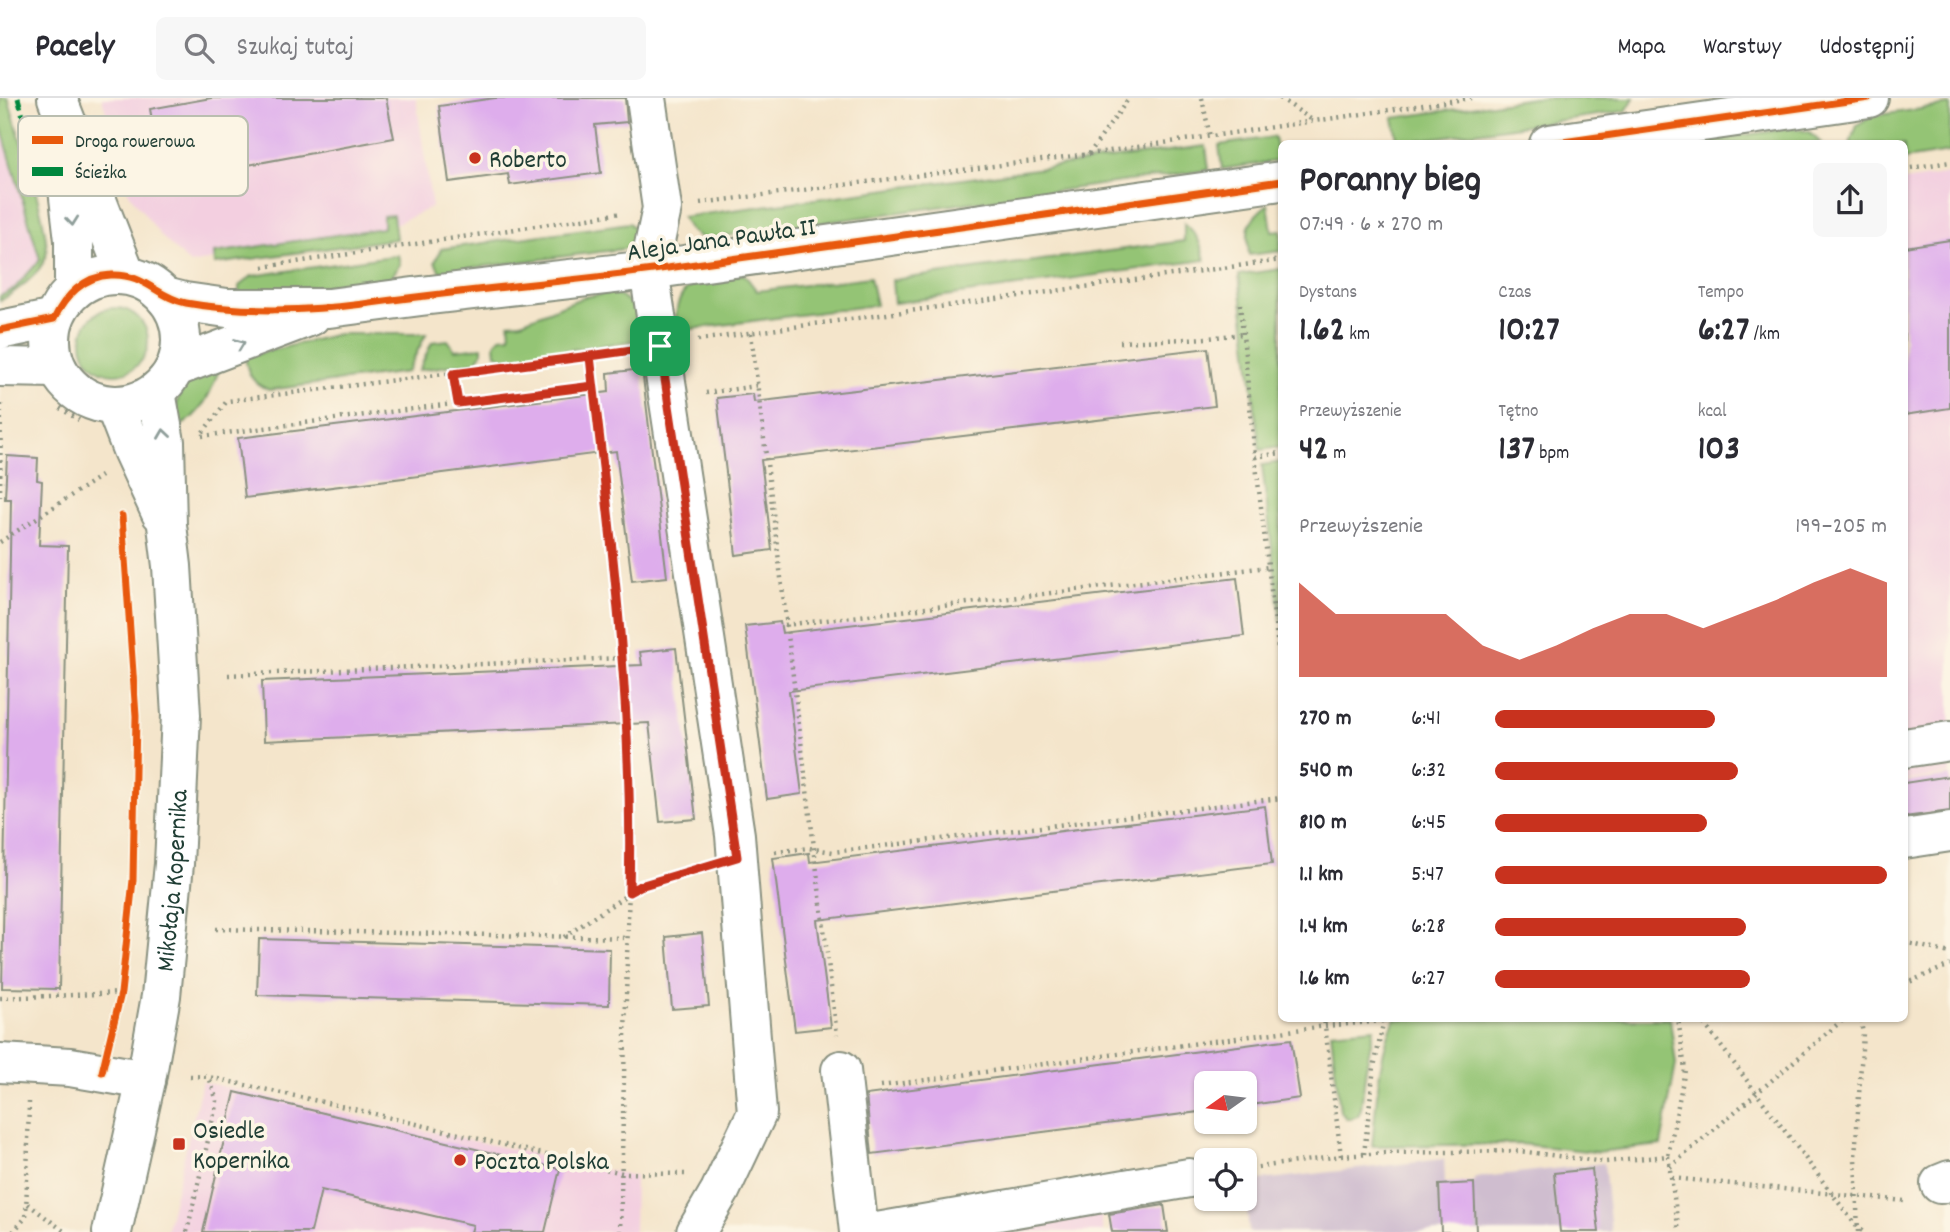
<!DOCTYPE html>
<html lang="pl">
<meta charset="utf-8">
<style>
body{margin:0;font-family:Dekko,sans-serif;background:#f7f7f7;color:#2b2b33;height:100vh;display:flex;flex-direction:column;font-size:26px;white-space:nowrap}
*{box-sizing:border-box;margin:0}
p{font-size:23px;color:#7c7c81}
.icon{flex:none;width:38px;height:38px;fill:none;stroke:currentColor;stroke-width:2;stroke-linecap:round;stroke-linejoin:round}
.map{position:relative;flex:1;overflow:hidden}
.drawer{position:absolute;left:1278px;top:42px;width:630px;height:882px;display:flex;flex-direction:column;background:#fff;border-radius:10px;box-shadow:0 2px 5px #0004}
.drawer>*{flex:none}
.needle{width:46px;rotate:256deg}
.buttons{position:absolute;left:1194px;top:973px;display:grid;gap:14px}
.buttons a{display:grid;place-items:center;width:63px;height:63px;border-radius:10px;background:#fff;box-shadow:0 2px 5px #0004;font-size:35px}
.pin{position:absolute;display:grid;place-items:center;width:60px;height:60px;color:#fff;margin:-30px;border-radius:14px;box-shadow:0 4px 10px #0006}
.round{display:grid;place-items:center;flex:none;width:74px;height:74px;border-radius:10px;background:#f7f7f7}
.headline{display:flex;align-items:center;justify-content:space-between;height:119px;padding:0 21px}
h1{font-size:38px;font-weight:700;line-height:52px}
.figures{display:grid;grid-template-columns:repeat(3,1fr);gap:10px;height:119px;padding:7px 21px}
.figures div{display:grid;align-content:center}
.figures b{font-size:35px;font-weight:700}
.figures small{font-size:19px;font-weight:400}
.figures p{font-size:19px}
.chart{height:196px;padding:14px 21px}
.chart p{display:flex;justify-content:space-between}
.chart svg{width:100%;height:126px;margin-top:7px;fill:#c8321e;opacity:.7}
ul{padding:0 21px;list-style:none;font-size:23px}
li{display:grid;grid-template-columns:112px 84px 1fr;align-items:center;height:52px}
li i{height:18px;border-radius:9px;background:#c8321e}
header{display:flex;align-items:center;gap:42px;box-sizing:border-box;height:98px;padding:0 35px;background:#fff;border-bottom:2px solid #e1e1e2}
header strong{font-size:33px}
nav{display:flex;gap:38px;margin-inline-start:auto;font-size:24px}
.search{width:490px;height:63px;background:#f7f7f7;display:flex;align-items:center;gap:18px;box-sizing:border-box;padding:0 24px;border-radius:10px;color:#7c7c81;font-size:26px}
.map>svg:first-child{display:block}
</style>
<header>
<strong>Pacely</strong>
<div class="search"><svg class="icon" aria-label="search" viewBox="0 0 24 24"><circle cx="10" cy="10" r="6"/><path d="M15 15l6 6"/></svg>Szukaj tutaj</div>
<nav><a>Mapa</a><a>Warstwy</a><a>Udostępnij</a></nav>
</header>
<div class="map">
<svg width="1950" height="1134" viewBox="0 0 1950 1134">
<rect width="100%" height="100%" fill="#fcf5e5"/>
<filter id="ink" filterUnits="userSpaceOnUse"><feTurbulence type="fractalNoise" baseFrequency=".0143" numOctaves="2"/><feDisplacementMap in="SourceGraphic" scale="14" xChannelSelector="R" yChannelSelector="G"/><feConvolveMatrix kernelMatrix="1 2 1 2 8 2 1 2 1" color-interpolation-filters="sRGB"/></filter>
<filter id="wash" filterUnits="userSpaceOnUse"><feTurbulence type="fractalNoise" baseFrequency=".00686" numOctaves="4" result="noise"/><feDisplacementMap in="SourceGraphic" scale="28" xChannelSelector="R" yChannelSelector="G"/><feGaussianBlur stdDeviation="1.57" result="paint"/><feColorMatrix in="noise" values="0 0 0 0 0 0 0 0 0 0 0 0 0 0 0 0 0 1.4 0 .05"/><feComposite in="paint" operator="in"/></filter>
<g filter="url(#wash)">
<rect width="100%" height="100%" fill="#f4e5cb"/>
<g fill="#f3cfe0">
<polygon points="102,0 416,0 432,109 384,131 190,166 161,138 128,94"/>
<polygon points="0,25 40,162 14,191 0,198"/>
<polygon points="1950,76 1950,676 1904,683 1904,83"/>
<polygon points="202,984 635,1078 634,1134 166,1134"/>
<polygon points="1100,1112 1103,1134 974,1134"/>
</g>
<polygon fill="#cfbdcf" points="1444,1061 1445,1085 1474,1084 1474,1080 1604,1065 1611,1134 1249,1134 1244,1084"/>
<g fill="#94c474" stroke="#5a8054" stroke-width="2">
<path d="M 0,0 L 8,0 C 16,29 52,135 46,158 C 40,177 16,193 0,203 L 0,198 L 14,191 L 40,162 L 0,25 Z"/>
<polygon points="1534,0 1634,0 1626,13 1398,45 1393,20"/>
<polygon points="1950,7 1950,54 1904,61 1904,46 1850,46 1857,28 1872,18"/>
<polygon points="1793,30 1809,34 1821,45 1685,46"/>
<polygon points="1274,39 1278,63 1222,71 1219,47"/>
<polygon points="1206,48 1209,72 703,141 690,132 682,119"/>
<path d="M 1268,106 L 1272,133 L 1281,132 L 1281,153 L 1249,157 C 1246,131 1246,123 1268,106 Z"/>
<polygon points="393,117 396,141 215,166 214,155 383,130 383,118"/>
<polygon points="629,125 638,134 640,144 631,150 440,174 435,164 441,151"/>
<path d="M 1184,125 C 1197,135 1201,146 1205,162 L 894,205 L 892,182 L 1184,143 Z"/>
<polygon points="398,157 400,166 390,181 239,197 239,188 252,178"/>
<polygon points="1281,171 1281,349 1260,352 1239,177"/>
<path d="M 744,176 L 757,193 L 870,179 L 876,207 L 676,233 C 672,180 702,182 744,176 Z"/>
<path d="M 612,195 C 639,205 639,216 647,241 L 506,261 L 496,256 L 495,246 L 500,239 L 510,238 L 509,225 L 521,224 L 584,199 Z"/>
<circle cx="115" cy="243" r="33"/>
<path d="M 338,236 L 426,236 L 407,274 L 269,292 C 252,285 248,277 245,259 Z"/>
<polygon points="448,242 455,252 482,249 482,255 476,264 419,272 432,244"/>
<path d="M 221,265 C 213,291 202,319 176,330 C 174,288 185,282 221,265 Z"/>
<polygon points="1281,364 1281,524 1262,367"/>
<path d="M 1395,921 L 1670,921 L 1676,966 L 1661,1047 L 1596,1054 L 1520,1046 L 1372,1048 C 1377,1007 1377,958 1395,921 Z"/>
<polygon points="1374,930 1366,969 1361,1011 1358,1018 1347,1021 1340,1013 1331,934"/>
</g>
<g id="blocks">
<g fill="#deadec">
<polygon points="211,0 386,0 394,40 194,77 191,60 160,65 150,11"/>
<polygon points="495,0 625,0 627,24 595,27 601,75 510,87 508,76 449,84 439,8"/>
<polygon points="1950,142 1950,310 1904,317 1904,149"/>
<polygon points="1208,250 1215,308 761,362 772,452 736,457 717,300 753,296 754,304"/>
<polygon points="642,271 667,479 632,483 616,353 245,400 238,340 609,294 608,275"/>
<polygon points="7,358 38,360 37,382 42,383 39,447 68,448 59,891 2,890 11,401 5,401"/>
<polygon points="1237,480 1244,538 789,593 802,696 767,701 745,528 780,524 782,535"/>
<polygon points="676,550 696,721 660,724 649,625 264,643 262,583 642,567 640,554"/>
<polygon points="1950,678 1950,713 1904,719 1904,685"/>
<polygon points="1265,708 1272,766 817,822 831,929 795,933 773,760 809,755 810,764"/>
<polygon points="702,835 709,908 672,911 666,839"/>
<polygon points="259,841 610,851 609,907 257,897"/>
<polygon points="1291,941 1300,1000 1244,1008 1244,985 1206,985 1206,1013 872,1056 866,997"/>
<polygon points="235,994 560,1071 545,1134 471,1134 473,1127 321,1092 311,1134 203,1134"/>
<polygon points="1592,1071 1599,1134 1560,1134 1554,1075"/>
<polygon points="1474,1085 1476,1134 1441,1134 1439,1087"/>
<polygon points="1164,1107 1168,1134 1112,1134 1109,1116"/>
</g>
</g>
</g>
<g filter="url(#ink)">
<use href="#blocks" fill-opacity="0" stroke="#8a9180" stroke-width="2"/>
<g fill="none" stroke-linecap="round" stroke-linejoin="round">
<g stroke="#8a9180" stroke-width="42">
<g id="minor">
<polyline points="57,0 126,177"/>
<polyline points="646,0 662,110 649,172 735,737 757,1015 720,1093 696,1134"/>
<polyline points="1549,46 1869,0"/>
<polyline points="64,57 74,142 74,191"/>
<circle cx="116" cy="242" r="65"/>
<polyline points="165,199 185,204 227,210 329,210 421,198 649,172 1281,83"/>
<polyline points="0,232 54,221"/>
<polyline points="0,269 56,270"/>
<polyline points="176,269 311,218"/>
<polyline points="115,308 132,352 161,415"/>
<polyline points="1904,650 1950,643"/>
<polyline points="1904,741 1950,734"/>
<polyline points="0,965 70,969 146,982"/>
<polyline points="841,972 859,1134"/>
<polyline points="1940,1086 1950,1082"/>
<path id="s1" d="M 112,1134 L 146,982 L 161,898 L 174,766 L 181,617 L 172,468 L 167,427 L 165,344 L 156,294"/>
<polyline points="877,1134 1189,1080"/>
</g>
</g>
<g stroke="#8a9180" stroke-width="4.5" stroke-dasharray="2 5" stroke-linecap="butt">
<polyline points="1202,0 1210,39"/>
<polyline points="1280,0 1312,22"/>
<polyline points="1089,56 1129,0"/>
<polyline points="1904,71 1950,64"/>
<polyline points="700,105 1089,56 1471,0"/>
<polyline points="263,169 622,115"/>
<polyline points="1240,206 1255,359 1281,575"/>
<polyline points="751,235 837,937"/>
<polyline points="698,242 1281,162"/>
<polyline points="1120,244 1208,240 1242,236"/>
<polyline points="453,276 458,305"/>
<polyline points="706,295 757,288"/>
<polyline points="60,310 79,322"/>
<polyline points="203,334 227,303 590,258"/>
<polyline points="202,338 593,288"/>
<polyline points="1255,359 1281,355"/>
<polyline points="0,399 1,306"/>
<polyline points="0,444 101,378"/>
<polyline points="785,527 1268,469"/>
<polyline points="228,577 622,560"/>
<polyline points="775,754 808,750 833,754 1281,700"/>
<polyline points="216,831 628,840"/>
<polyline points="564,839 640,788 701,770"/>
<polyline points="1904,844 1950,855"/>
<polyline points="1904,886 1950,867"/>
<polyline points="0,900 122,895"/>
<polyline points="1700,920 1857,1129 1864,1134"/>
<polyline points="190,978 209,979 354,1011 622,1075 685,1076"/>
<polyline points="881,988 1325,928 1383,923"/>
<polyline points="1364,1056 1374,969 1384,921"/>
<polyline points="1341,1058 1384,1055 1519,1053 1605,1064 1668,1058 1685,972 1678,920"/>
<polyline points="1668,1058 1679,1134"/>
<polyline points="1670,1069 1845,920"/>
<polyline points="1244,1071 1341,1058 1324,920"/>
<polyline points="1672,1080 1905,1103"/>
<polyline points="28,1106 65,1134"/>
<polyline points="13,1134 26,1119 29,1004"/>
<polyline points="187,1134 217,1003 209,979"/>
<polyline points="620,1134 630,745 619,513 590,258 624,253"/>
<polyline points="1858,1134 1855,1060 1863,935 1860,920"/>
</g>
<use href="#minor" stroke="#fff" stroke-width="38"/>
<polyline stroke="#00873e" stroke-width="5" stroke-dasharray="10 5" stroke-linecap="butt" points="18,0 38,73"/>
<g stroke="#fcf5e5" stroke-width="11">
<g id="cycleway">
<polyline points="1549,46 1869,0"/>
<path d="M 0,232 L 54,221 C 65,198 84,178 111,177 C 144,175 157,199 186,205 C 240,215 310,213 363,206 C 460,192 557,185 653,172 C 862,144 1072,113 1281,83"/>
<polyline points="102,974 121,895 133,782 136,618 122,418"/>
</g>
</g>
<use href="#cycleway" stroke="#e8590c" stroke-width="7"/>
</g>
<defs><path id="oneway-chevron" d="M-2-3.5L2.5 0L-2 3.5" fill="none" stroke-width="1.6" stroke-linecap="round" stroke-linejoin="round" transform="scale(1.75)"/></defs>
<g stroke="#8f9e9a">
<use href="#oneway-chevron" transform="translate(72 123) rotate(84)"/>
<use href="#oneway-chevron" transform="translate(240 246) rotate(-21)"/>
<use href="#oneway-chevron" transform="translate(164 336) rotate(-98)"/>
</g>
</g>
<g fill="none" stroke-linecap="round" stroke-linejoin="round" filter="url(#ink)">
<g stroke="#fff" stroke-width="14">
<path id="route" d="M 660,248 L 590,258 L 593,288 L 458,305 L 453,276 L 590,258 C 611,436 634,615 629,794 L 640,788 L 737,759 L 660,248"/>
</g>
<use href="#route" stroke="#c8321e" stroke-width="9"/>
</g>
<g fill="#c8321e" stroke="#fcf5e5" stroke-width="2.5">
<circle cx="475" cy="60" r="7"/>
<rect x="172" y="1039" width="14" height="14" rx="3.5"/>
<circle cx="460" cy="1062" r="7"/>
</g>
<g text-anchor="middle" stroke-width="7" stroke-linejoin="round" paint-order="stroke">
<g font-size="26" fill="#1f3d34" stroke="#fcf5e5" text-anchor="start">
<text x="489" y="69">Roberto</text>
<text x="193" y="1040">Osiedle<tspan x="193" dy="30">Kopernika</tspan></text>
<text x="474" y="1071">Poczta Polska</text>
</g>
<g font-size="26" fill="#1f3d34" stroke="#fcf5e5">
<text transform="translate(721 140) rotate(-8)" y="9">Aleja Jana Pawła II</text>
<text dy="9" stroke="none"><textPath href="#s1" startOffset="357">Mikołaja Kopernika</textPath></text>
</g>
</g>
<rect x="18" y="18" width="230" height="80" rx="10" fill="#fcf5e5" stroke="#babeb0" stroke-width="2"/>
<rect x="32" y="38" width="31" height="8" fill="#e8590c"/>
<rect x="32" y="69" width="31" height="9" fill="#00873e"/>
<g font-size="19" fill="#1f3d34">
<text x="75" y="49">Droga rowerowa</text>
<text x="75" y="80">Ścieżka</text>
</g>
</svg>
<div class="buttons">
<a><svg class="needle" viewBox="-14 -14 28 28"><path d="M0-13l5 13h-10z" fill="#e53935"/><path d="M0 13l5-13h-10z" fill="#7c7c81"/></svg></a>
<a><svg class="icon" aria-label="locate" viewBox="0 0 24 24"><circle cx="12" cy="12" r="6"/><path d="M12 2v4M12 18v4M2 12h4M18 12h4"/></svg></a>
</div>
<div class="pin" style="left:660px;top:248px;background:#1e9e55"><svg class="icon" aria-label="arrive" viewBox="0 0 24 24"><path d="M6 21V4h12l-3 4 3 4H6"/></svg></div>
<section class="drawer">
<div class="headline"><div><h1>Poranny bieg</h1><p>07:49 · 6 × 270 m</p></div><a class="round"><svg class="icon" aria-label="share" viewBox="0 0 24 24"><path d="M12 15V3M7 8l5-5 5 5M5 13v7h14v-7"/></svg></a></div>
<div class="figures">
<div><p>Dystans</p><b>1.62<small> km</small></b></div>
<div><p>Czas</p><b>10:27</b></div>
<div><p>Tempo</p><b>6:27<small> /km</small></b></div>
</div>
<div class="figures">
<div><p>Przewyższenie</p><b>42<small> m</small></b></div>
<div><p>Tętno</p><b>137<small> bpm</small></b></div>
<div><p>kcal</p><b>103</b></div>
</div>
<div class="chart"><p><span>Przewyższenie</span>199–205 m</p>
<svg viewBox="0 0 160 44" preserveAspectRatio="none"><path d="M0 44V11L10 22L20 22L30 22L40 22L50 33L60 38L70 33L80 27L90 22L100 22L110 27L120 22L130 17L140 11L150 6L160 11V44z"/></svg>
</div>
<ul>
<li><b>270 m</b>6:41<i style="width:56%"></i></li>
<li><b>540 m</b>6:32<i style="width:62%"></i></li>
<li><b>810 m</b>6:45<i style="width:54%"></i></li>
<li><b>1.1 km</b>5:47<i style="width:100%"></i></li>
<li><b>1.4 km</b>6:28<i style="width:64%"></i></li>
<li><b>1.6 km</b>6:27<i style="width:65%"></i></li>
</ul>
</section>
</div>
